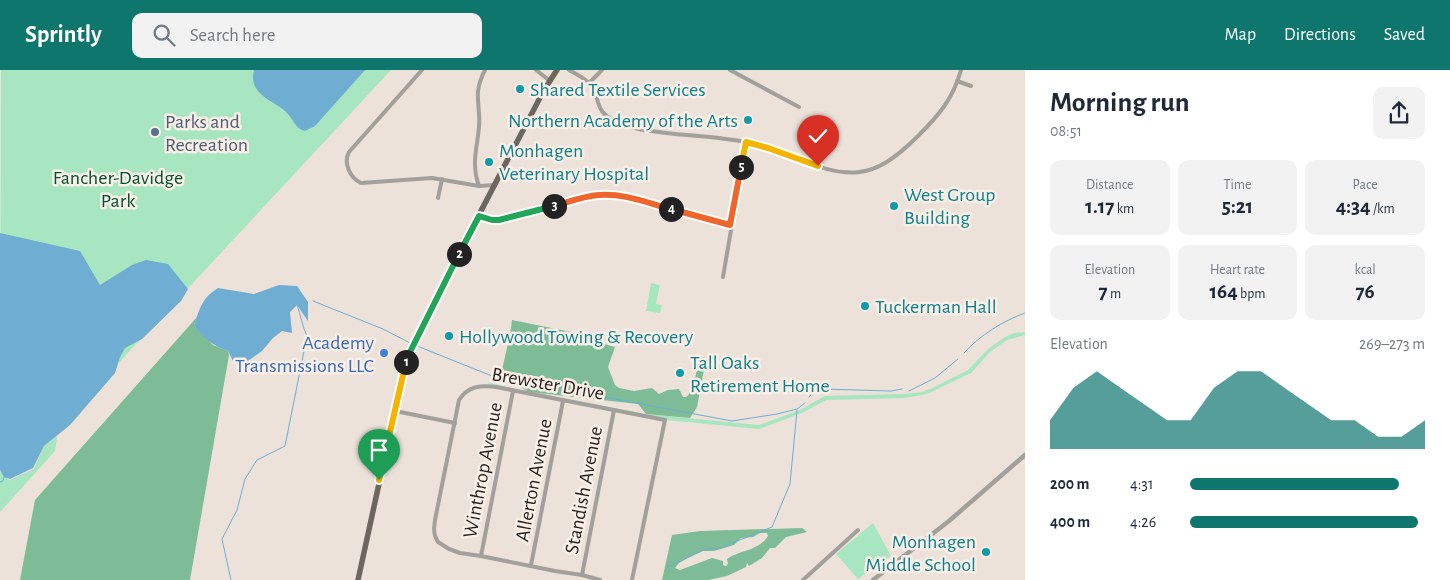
<!DOCTYPE html>
<meta charset="utf-8">
<style>
body{margin:0;font-family:"Alegreya Sans",sans-serif;background:#f2f2f3;color:#1f2937;height:100vh;display:flex;flex-direction:column;font-size:19px;white-space:nowrap}
*{box-sizing:border-box;margin:0}
p{font-size:16px;color:#747a83}
.icon{flex:none;width:28px;height:28px;fill:none;stroke:currentColor;stroke-width:2;stroke-linecap:round;stroke-linejoin:round}
.map{position:relative;flex:1;overflow:hidden}
.drawer{display:flex;flex-direction:column;background:#fff;width:425px}
.drawer>*{flex:none}
.pin{position:absolute;display:grid;place-items:center;width:42px;height:42px;color:#fff;margin:-51px -21px;border-radius:50% 50% 50% 0;rotate:-45deg;box-shadow:0 0 5px #0007}
.pin .icon{rotate:45deg}
.km{position:absolute;width:25px;height:25px;margin:-12px;border-radius:50%;background:#222;color:#fff;font-size:14px;line-height:25px;text-align:center}
.round{display:grid;place-items:center;flex:none;width:52px;height:52px;border-radius:10px;background:#f2f2f3}
.summary{display:flex;align-items:center;justify-content:space-between;height:85px;padding:0 25px}
h1{font-size:28px;font-weight:700;line-height:38px}
.metrics{display:grid;grid-template-columns:repeat(3,1fr);gap:8px;height:85px;padding:5px 25px}
.metrics div{display:grid;align-content:center;border-radius:10px;background:#f2f2f3;text-align:center}
.metrics b{font-size:21px;font-weight:700}
.metrics small{font-size:14px;font-weight:400}
.metrics p{font-size:14px}
.chart{height:140px;padding:10px 25px}
.chart p{display:flex;justify-content:space-between}
.chart svg{width:100%;height:90px;margin-top:5px;fill:#0f766e;opacity:.7}
ul{padding:0 25px;list-style:none;font-size:16px}
li{display:grid;grid-template-columns:80px 60px 1fr;align-items:center;height:38px}
li i{height:12px;border-radius:6px;background:#0f766e}
header{display:flex;align-items:center;gap:30px;box-sizing:border-box;height:70px;padding:0 25px;background:#0f766e;color:#fff}
header strong{font-size:24px}
nav{display:flex;gap:28px;margin-inline-start:auto;font-size:18px}
.search{width:350px;height:45px;background:#f2f2f3;display:flex;align-items:center;gap:12px;box-sizing:border-box;padding:0 18px;border-radius:10px;color:#747a83;font-size:19px}
main{display:flex;flex:1;min-height:0}
.map>svg:first-child{display:block}
</style>
<header>
<strong>Sprintly</strong>
<div class="search"><svg class="icon" aria-label="search" viewBox="0 0 24 24"><circle cx="10" cy="10" r="6"/><path d="M15 15l6 6"/></svg>Search here</div>
<nav><a>Map</a><a>Directions</a><a>Saved</a></nav>
</header>
<main>
<div class="map">
<svg width="1025" height="510" viewBox="0 0 1025 510">
<rect width="100%" height="100%" fill="#ece2da"/>
<g fill="#a8e6c1">
<polygon points="1,0 391,0 46,371 0,373"/>
<polygon points="651,213 660,215 656,234 662,235 660,243 646,241"/>
<polygon points="1025,262 1025,265 1007,270 990,282 971,303 931,322 922,325 904,328 826,330 802,343 759,359 646,348 528,325 488,315 488,313 490,313 529,322 646,344 759,355 800,340 825,326 904,324 922,322 930,319 968,300 988,279 1005,267 1014,263"/>
<polygon points="57,366 55,381 0,442 0,400 4,406 10,410 34,399 44,376"/>
<polygon points="873,453 891,486 858,509 836,484"/>
</g>
<g fill="#7dbc97" fill-rule="evenodd">
<polygon points="197,247 194,255 213,275 228,281 229,285 190,510 20,510 35,430"/>
<path d="M 512,250 L 581,264 L 582,266 L 593,271 L 615,277 L 608,297 L 615,315 L 619,318 L 634,321 L 652,318 L 659,324 L 668,320 L 679,319 L 683,327 L 686,327 C 694,322 698,296 698,287 L 706,288 L 697,337 L 690,348 L 646,344 L 638,334 L 529,322 L 505,308 L 505,305 L 501,304 L 510,265 Z"/>
<path d="M 802,458 L 807,462 L 786,467 L 775,478 L 770,478 L 762,488 L 749,496 L 747,493 L 746,497 L 727,506 L 708,510 L 662,510 L 672,465 L 700,461 ZM 760,463 L 767,463 L 768,466 C 759,481 740,480 727,489 L 728,494 L 726,496 L 723,495 L 723,491 L 712,488 L 680,500 L 675,498 L 679,493 L 688,488 L 703,481 L 714,481 L 734,475 L 741,468 L 753,467 Z"/>
</g>
<g fill="#6fadd3">
<path d="M 254,0 L 365,0 L 315,56 L 305,61 C 295,59 293,48 286,42 C 278,34 261,28 256,18 C 253,13 252,7 254,0 Z"/>
<polygon points="0,163 80,181 100,215 132,195 146,190 168,194 188,219 181,231 142,269 125,278 120,287 115,303 70,355 44,376 33,398 10,409 4,407 0,400"/>
<path d="M 279,215 L 297,216 L 308,232 L 308,251 L 297,235 L 290,242 L 292,263 L 282,261 L 273,268 L 262,281 L 245,293 L 233,291 L 228,281 C 212,275 204,269 194,255 C 200,238 202,228 218,218 L 254,224 Z"/>
</g>
<g fill="none" stroke-linecap="round" stroke-linejoin="round">
<g stroke="#6fadd3" stroke-width="1">
<polyline points="313,231 383,259 410,273"/>
<polyline points="417,276 492,306 732,351 777,344 797,339 805,333"/>
<path d="M 964,283 C 980,265 1003,251 1025,243"/>
<polyline points="909,321 935,308 958,289"/>
<polyline points="809,327 813,322 821,319 891,321 902,319"/>
<polyline points="0,412 3,411 4,407"/>
<polyline points="668,497 702,480 720,478 772,457 790,414 797,340"/>
<path d="M 231,510 L 222,469 L 237,440 L 245,409 L 257,390 L 285,376 L 307,266 C 302,256 301,245 297,235"/>
</g>
<g stroke="#a39f9b" stroke-width="4">
<path d="M 422,0 L 349,82 C 343,93 350,108 361,113 L 432,108 L 479,116 L 494,115"/>
<polyline points="536,0 550,11"/>
<path d="M 569,0 C 576,4 585,8 591,15 C 601,30 594,41 615,51 C 630,59 649,61 666,63 C 692,66 720,67 745,72 C 760,74 775,80 789,86 C 848,109 871,113 918,66 C 939,45 953,29 961,0"/>
<polyline points="730,0 799,37"/>
<polyline points="957,11 971,16"/>
<polyline points="589,13 602,0"/>
<path d="M 479,116 C 471,94 477,79 479,57 C 481,33 472,25 485,0"/>
<polyline points="438,128 442,109"/>
<path d="M 479,146 L 492,150 L 499,150 L 586,127 C 600,125 612,125 626,127 L 731,155"/>
<polyline points="723,207 746,72"/>
<polyline points="395,341 455,353"/>
<polyline points="481,486 513,321"/>
<polyline points="531,495 563,331"/>
<polyline points="582,505 614,340"/>
<path d="M 600,510 L 582,505 L 555,501 L 481,486 L 460,483 L 449,479 L 438,472 L 435,466 L 434,459 L 435,450 L 459,330 C 468,316 480,315 496,317 L 665,350 L 632,510"/>
<polyline points="803,510 858,460"/>
</g>
<polyline stroke="#a39f9b" stroke-width="4.5" points="873,510 949,451 1025,385"/>
<polyline stroke="#6c665f" stroke-width="5.5" points="358,510 406,290 470,162 544,20 557,0"/>
</g>
<g fill="none" stroke-linecap="round" stroke-linejoin="round">
<g stroke="#fff" stroke-width="10">
<polyline id="split-1" points="379,410 406,292"/>
</g>
<g stroke="#fff" stroke-width="10">
<polyline id="split-2" points="406,292 410,282 459,184"/>
</g>
<g stroke="#fff" stroke-width="10">
<polyline id="split-3" points="459,184 479,146 492,150 499,150 554,136"/>
</g>
<g stroke="#fff" stroke-width="10">
<path id="split-4" d="M 554,136 C 568,132 584,126 599,125 C 623,123 648,133 671,139"/>
</g>
<g stroke="#fff" stroke-width="10">
<polyline id="split-5" points="671,139 730,155 741,97"/>
</g>
<g stroke="#fff" stroke-width="10">
<polyline id="split-6" points="741,97 746,72 768,78 818,96"/>
</g>
<use href="#split-1" stroke="#f5b400" stroke-width="6"/>
<use href="#split-2" stroke="#22a559" stroke-width="6"/>
<use href="#split-3" stroke="#22a559" stroke-width="6"/>
<use href="#split-4" stroke="#f0652b" stroke-width="6"/>
<use href="#split-5" stroke="#f0652b" stroke-width="6"/>
<use href="#split-6" stroke="#f5b400" stroke-width="6"/>
</g>
<g fill="#0f9aa8" stroke="#f9efe7" stroke-width="2">
<circle cx="520" cy="19" r="5"/>
<circle cx="748" cy="50" r="5"/>
<circle cx="489" cy="92" r="5"/>
<circle cx="894" cy="136" r="5"/>
<circle cx="865" cy="236" r="5"/>
<circle cx="449" cy="266" r="5"/>
<circle cx="680" cy="303" r="5"/>
<circle cx="986" cy="482" r="5"/>
</g>
<circle fill="#5c6f8a" stroke="#f9efe7" stroke-width="2" cx="155" cy="62" r="5"/>
<circle fill="#3f7fe0" stroke="#f9efe7" stroke-width="2" cx="384" cy="283" r="5"/>
<g text-anchor="middle" stroke-width="5" stroke-linejoin="round" paint-order="stroke">
<g font-size="20" fill="#0d838f" stroke="#f9efe7" text-anchor="start">
<text x="530" y="26">Shared Textile Services</text>
<text x="738" y="57" text-anchor="end">Northern Academy of the Arts</text>
<text x="499" y="87">Monhagen<tspan x="499" dy="23">Veterinary Hospital</tspan></text>
<text x="904" y="131">West Group<tspan x="904" dy="23">Building</tspan></text>
<text x="875" y="243">Tuckerman Hall</text>
<text x="459" y="273">Hollywood Towing &amp; Recovery</text>
<text x="690" y="299">Tall Oaks<tspan x="690" dy="23">Retirement Home</tspan></text>
<text x="976" y="478" text-anchor="end">Monhagen<tspan x="976" dy="23">Middle School</tspan></text>
</g>
<g font-size="20" fill="#4e5e75" stroke="#f9efe7" text-anchor="start">
<text x="165" y="58">Parks and<tspan x="165" dy="23">Recreation</tspan></text>
</g>
<g font-size="20" fill="#005230" stroke="#f9efe7">
<text x="118" y="114">Fancher-Davidge<tspan x="118" dy="23">Park</tspan></text>
</g>
<g font-size="20" fill="#366cbe" stroke="#f9efe7" text-anchor="end">
<text x="374" y="279">Academy<tspan x="374" dy="23">Transmissions LLC</tspan></text>
</g>
<g font-size="20" fill="#231f1c" stroke="#f9efe7">
<text transform="translate(548 313) rotate(10)" y="7">Brewster Drive</text>
<text transform="translate(482 400) rotate(-79)" y="7">Winthrop Avenue</text>
<text transform="translate(533 410) rotate(-79)" y="7">Allerton Avenue</text>
<text transform="translate(583 420) rotate(-79)" y="7">Standish Avenue</text>
</g>
</g>
</svg>
<div class="pin" style="left:379px;top:410px;background:#1e9e55"><svg class="icon" aria-label="arrive" viewBox="0 0 24 24"><path d="M6 21V4h12l-3 4 3 4H6"/></svg></div>
<div class="pin" style="left:818px;top:96px;background:#d93025"><svg class="icon" aria-label="check" viewBox="0 0 24 24"><path d="M5 12l5 5 9-10"/></svg></div>
<b class="km" style="left:406px;top:292px">1</b>
<b class="km" style="left:459px;top:184px">2</b>
<b class="km" style="left:554px;top:136px">3</b>
<b class="km" style="left:671px;top:139px">4</b>
<b class="km" style="left:741px;top:97px">5</b>
</div>
<section class="drawer">
<div class="summary"><div><h1>Morning run</h1><p>08:51</p></div><a class="round"><svg class="icon" aria-label="share" viewBox="0 0 24 24"><path d="M12 15V3M7 8l5-5 5 5M5 13v7h14v-7"/></svg></a></div>
<div class="metrics">
<div><p>Distance</p><b>1.17<small> km</small></b></div>
<div><p>Time</p><b>5:21</b></div>
<div><p>Pace</p><b>4:34<small> /km</small></b></div>
</div>
<div class="metrics">
<div><p>Elevation</p><b>7<small> m</small></b></div>
<div><p>Heart rate</p><b>164<small> bpm</small></b></div>
<div><p>kcal</p><b>76</b></div>
</div>
<div class="chart"><p><span>Elevation</span>269–273 m</p>
<svg viewBox="0 0 160 44" preserveAspectRatio="none"><path d="M0 44V30L10 14L20 6L30 14L40 22L50 30L60 30L70 14L80 6L90 6L100 14L110 22L120 30L130 30L140 38L150 38L160 30V44z"/></svg>
</div>
<ul>
<li><b>200 m</b>4:31<i style="width:89%"></i></li>
<li><b>400 m</b>4:26<i style="width:97%"></i></li>
</ul>
</section>
</main>
